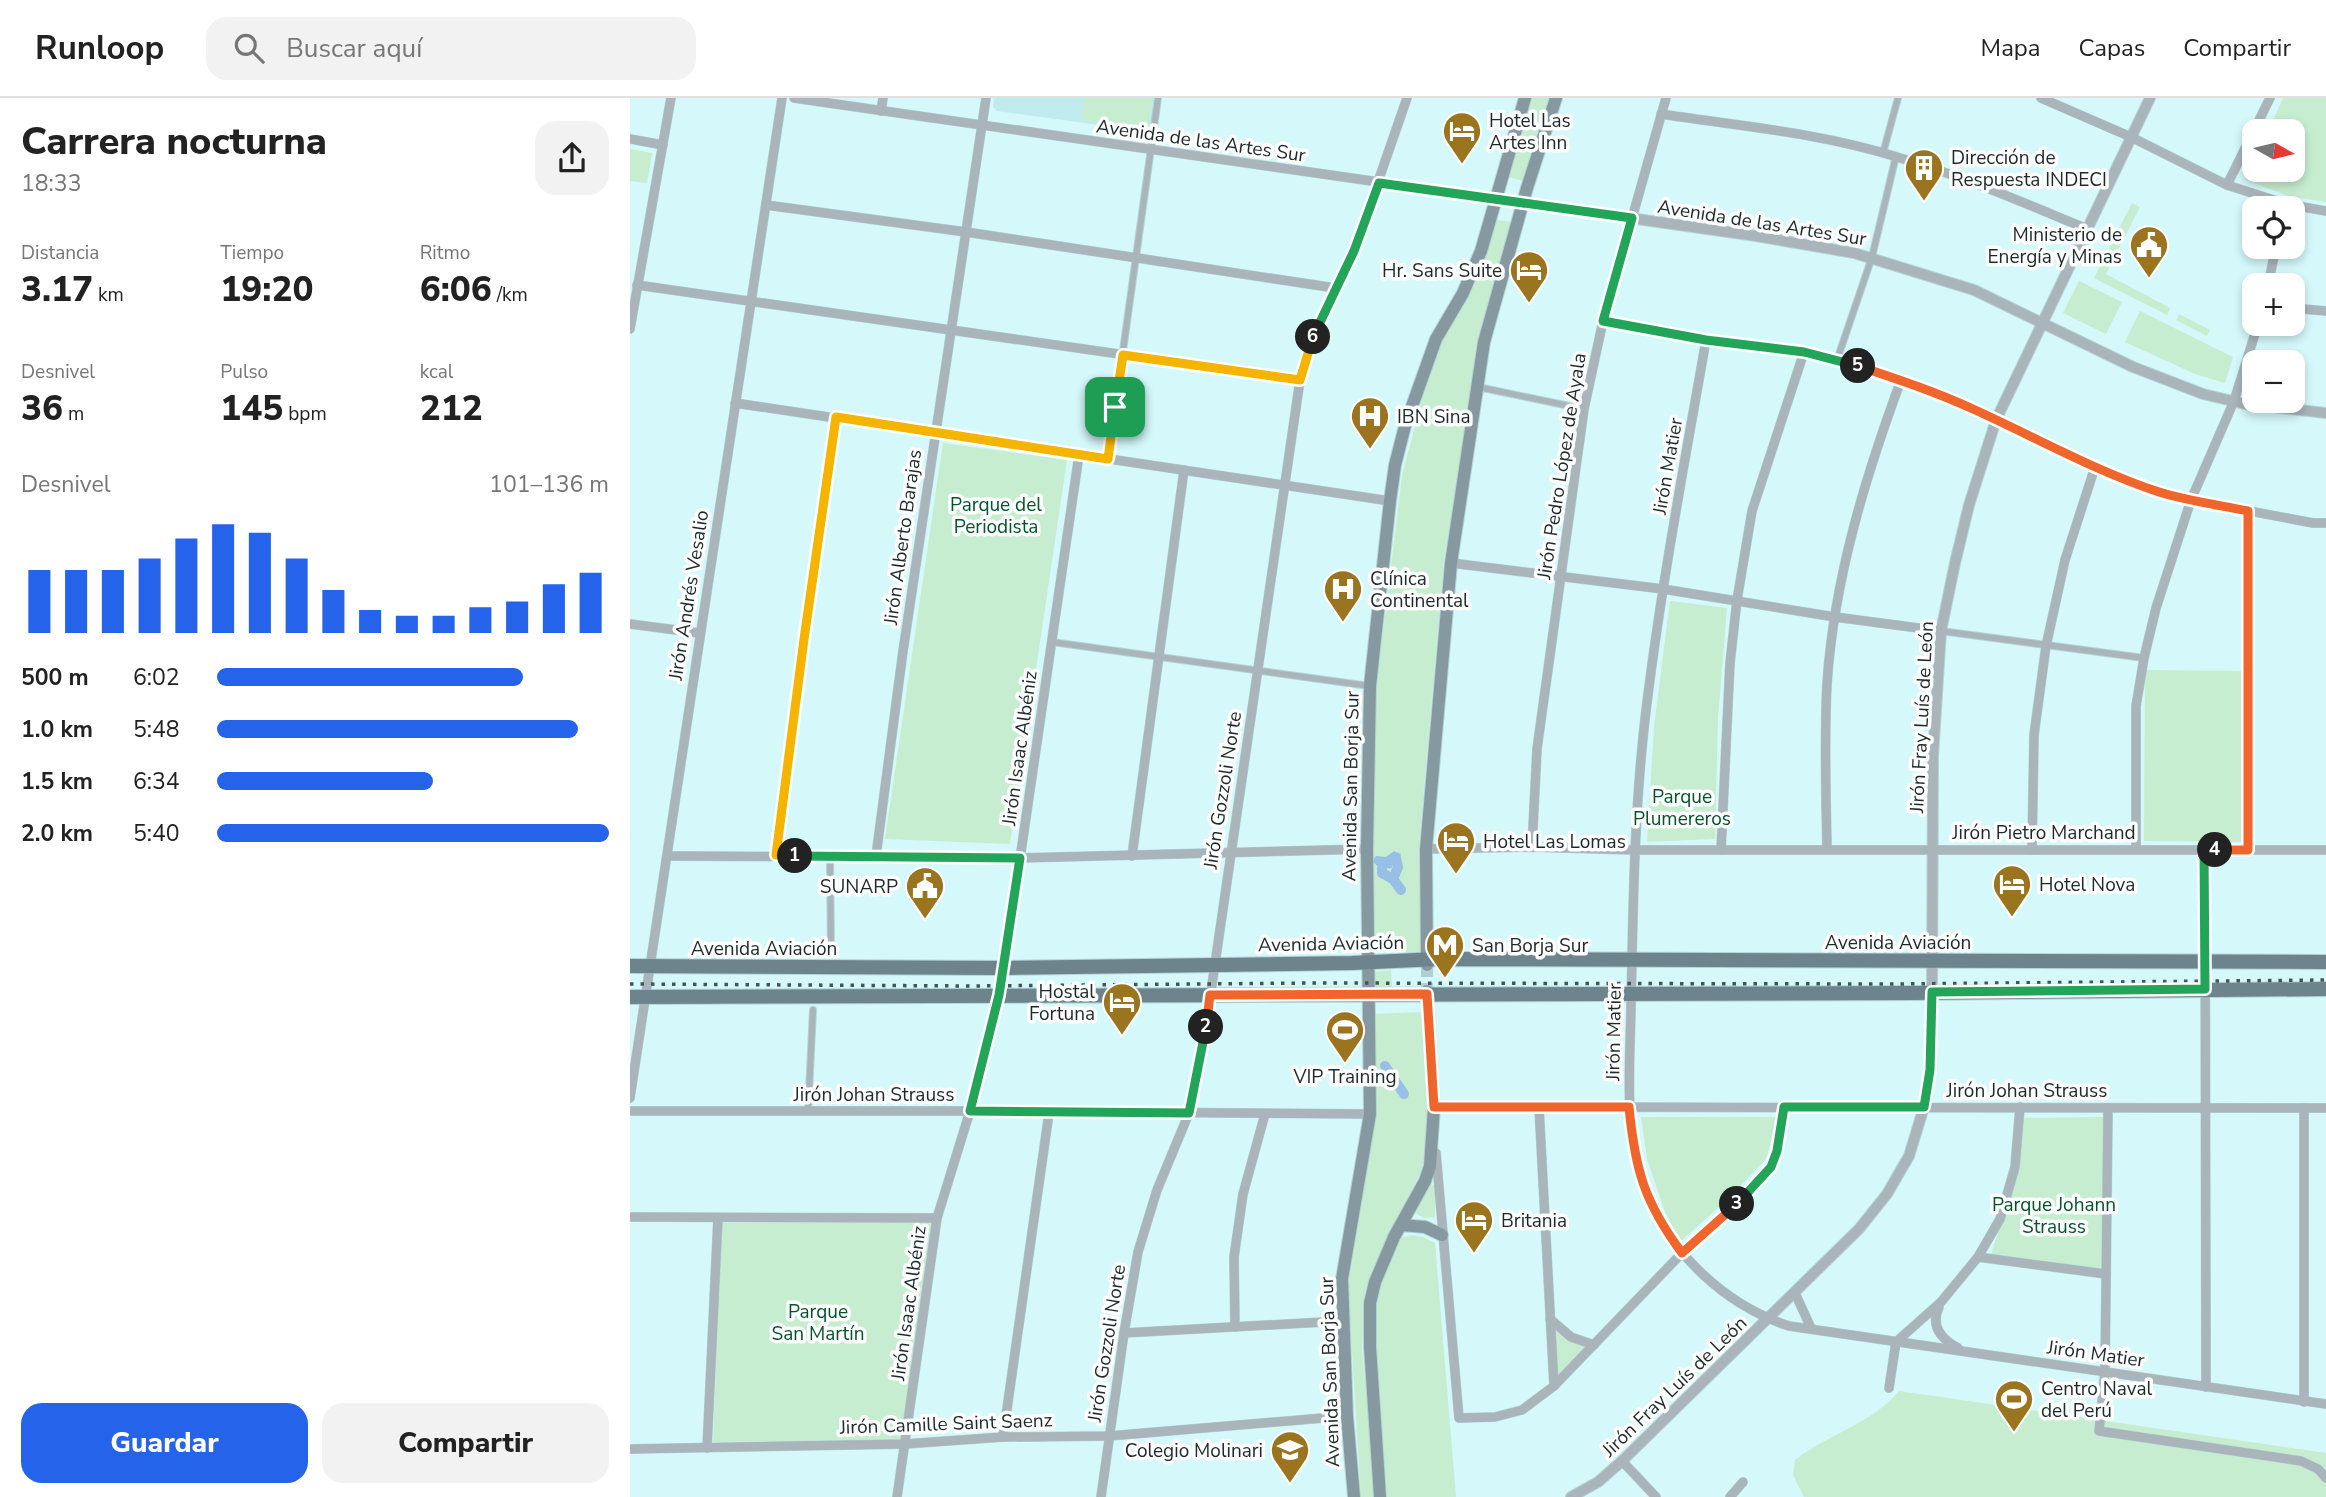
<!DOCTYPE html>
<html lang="es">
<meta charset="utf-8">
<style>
body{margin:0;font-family:"Nunito Sans",sans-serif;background:#f2f2f2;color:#222;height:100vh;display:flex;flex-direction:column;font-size:26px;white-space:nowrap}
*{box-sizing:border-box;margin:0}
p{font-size:23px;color:#767676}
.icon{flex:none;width:38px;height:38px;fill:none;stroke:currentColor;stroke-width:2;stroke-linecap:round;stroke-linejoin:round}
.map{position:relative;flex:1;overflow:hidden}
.drawer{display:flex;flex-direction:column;background:#fff;width:630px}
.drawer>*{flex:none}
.needle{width:46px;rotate:98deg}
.fabs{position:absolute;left:1612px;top:21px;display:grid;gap:14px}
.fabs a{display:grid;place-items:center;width:63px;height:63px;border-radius:14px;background:#fff;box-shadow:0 4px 10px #0003;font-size:35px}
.pin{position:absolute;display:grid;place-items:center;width:60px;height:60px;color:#fff;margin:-30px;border-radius:14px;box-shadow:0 4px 10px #0006}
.km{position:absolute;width:35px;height:35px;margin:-18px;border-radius:50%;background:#222;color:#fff;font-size:19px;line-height:35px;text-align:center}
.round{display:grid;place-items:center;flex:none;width:74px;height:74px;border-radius:21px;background:#f2f2f2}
.headline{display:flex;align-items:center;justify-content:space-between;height:119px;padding:0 21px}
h1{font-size:38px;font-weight:800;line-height:52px}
.stats{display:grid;grid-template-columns:repeat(3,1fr);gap:10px;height:119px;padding:7px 21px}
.stats div{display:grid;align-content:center}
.stats b{font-size:35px;font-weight:800}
.stats small{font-size:19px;font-weight:400}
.stats p{font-size:19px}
.chart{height:196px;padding:14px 21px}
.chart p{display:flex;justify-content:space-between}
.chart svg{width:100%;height:126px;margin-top:7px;stroke:#2563eb;stroke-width:6}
.action{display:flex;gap:14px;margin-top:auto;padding:14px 21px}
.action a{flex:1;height:80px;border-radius:21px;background:#2563eb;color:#fff;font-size:28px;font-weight:800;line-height:80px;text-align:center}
.action a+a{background:#f2f2f2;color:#222}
ul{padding:0 21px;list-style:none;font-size:23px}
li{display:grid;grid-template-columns:112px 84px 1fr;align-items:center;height:52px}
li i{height:18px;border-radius:9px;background:#2563eb}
header{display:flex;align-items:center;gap:42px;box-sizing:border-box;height:98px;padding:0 35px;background:#fff;border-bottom:2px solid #e0e0e0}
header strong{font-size:33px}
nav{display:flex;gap:38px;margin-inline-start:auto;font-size:24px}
.search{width:490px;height:63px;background:#f2f2f2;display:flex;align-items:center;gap:18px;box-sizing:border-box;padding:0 24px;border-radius:21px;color:#767676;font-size:26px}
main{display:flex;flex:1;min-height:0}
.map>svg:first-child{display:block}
</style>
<header>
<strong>Runloop</strong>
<div class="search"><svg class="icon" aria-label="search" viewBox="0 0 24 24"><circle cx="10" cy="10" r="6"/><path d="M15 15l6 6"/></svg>Buscar aquí</div>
<nav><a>Mapa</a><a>Capas</a><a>Compartir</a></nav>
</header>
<main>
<section class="drawer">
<div class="headline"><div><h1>Carrera nocturna</h1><p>18:33</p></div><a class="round"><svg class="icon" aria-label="share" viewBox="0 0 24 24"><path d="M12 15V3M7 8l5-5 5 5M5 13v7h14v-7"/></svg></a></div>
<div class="stats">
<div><p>Distancia</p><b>3.17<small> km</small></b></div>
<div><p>Tiempo</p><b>19:20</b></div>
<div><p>Ritmo</p><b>6:06<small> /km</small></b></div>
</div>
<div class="stats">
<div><p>Desnivel</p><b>36<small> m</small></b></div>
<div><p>Pulso</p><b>145<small> bpm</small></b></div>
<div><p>kcal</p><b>212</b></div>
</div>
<div class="chart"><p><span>Desnivel</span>101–136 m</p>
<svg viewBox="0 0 160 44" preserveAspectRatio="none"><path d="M5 44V22M15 44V22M25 44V22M35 44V18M45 44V11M55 44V6M65 44V9M75 44V18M85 44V29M95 44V36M105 44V38M115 44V38M125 44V35M135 44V33M145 44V27M155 44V23"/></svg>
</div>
<ul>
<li><b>500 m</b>6:02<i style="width:78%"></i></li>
<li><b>1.0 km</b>5:48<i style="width:92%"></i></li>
<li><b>1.5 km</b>6:34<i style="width:55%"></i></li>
<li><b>2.0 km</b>5:40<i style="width:100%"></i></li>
</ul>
<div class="action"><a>Guardar</a><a>Compartir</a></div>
</section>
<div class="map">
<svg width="1696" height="1399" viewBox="0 0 1696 1399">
<rect width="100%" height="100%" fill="#d5f8fa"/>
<polygon fill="#c0ebee" points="364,0 525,0 520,34 367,13 363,9"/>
<g fill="#c6edd0">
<polygon points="455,0 523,0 518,31 452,22"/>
<polygon points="900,0 919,0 893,83 878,79"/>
<polygon points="1653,0 1696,0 1696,104 1658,98 1616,82 1624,64 1624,72 1662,72 1662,33 1638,33"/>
<polygon points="0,51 22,55 17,85 0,83"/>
<polygon points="1502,105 1510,109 1476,176 1540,210 1537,217 1464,180"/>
<polygon points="867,122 882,124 847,263 814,462 789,747 792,854 744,854 741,800 746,591 772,378 801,266 815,235 844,185"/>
<polygon points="1449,183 1492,204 1476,236 1433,215"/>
<polygon points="1510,213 1603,259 1595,285 1565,276 1495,244"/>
<polygon points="1549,216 1580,232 1577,238 1546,222"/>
<polygon points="313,345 437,362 380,746 255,741"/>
<polygon points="1040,503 1097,510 1088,619 1085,741 1017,744 1024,629"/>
<polygon points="1515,572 1614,573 1613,744 1514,743"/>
<polygon points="761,872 762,891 745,892 743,874"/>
<polygon points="791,914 798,1004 798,1040 791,1074 758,1139 735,1194 732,1252 746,1394 746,1399 731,1399 718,1189 744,1030 744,916"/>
<polygon points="1011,1019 1148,1019 1136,1061 1100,1099 1050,1144 1035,1114 1017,1061"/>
<polygon points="1474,1019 1471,1171 1361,1156 1389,1071 1393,1020"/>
<polygon points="801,1086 805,1088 805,1119 794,1120 785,1115"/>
<polygon points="302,1124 272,1342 83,1344 92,1125"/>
<polygon points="782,1137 793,1139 805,1145 826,1399 757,1399 743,1215 749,1185 768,1145 773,1139"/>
<polygon points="920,1221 941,1239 964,1247 924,1288"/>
<path d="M 1269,1293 L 1696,1355 L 1696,1399 L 1174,1399 L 1163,1377 L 1165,1362 C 1198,1336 1243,1325 1269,1293 Z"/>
</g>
<path fill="#98c0e6" d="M 764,753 L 771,756 L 770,759 L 764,761 L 762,770 C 755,771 747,770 743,763 L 746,758 L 756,759 Z"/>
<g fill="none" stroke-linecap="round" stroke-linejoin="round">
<g stroke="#98c0e6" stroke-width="10">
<polyline points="752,770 752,775 763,781 771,792"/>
<polyline points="763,781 768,769 766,760"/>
<polyline points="755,968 774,996"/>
</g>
<polyline stroke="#b0cfd0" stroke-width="12" stroke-dasharray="12 6" stroke-linecap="butt" points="797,867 797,893"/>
<g stroke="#b4d3d5" stroke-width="8">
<g id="pedestrian">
<polyline points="1253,55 1268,0"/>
<polyline points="1207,262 1242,159 1266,58"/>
<polyline points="848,289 954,311"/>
<polyline points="478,361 528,0"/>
<polyline points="1311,533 1514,560"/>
<polyline points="422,544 739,588"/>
<polyline points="200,758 201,855"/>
<polyline points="178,1014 183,912"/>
</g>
</g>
<g stroke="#b4d3d5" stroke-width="10">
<g id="minor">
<polyline points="164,0 867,101"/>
<polyline points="1411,0 1501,39 1597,87 1656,106 1696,113"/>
<polyline points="251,13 253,0"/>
<path d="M 1031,16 C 1110,28 1191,35 1267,59 C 1332,78 1395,105 1457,131"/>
<polyline points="0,41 33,47"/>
<polyline points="1597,87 1640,0"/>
<polyline points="136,107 336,134 705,190"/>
<polyline points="7,187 670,282"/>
<polyline points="1638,187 1646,149"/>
<polyline points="1662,210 1696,213"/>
<polyline points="973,223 1076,242 1174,254 1207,262 1271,282 1342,311 1465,369 1529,393 1561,402 1683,425 1696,425"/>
<polyline points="0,231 41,0"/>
<path d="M 1076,242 C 1054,368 1030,494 1015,621 C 1004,716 1003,813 1001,909 C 1000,970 993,1036 1016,1094 C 1041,1156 1095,1207 1159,1228 L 1696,1306"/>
<polyline points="105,305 760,403"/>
<polyline points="821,465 1033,491 1205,519 1311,533"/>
<polyline points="0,526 69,535"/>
<polyline points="902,749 907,651 954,311 973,223 1036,0"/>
<polyline points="796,751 902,749 1005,752 1696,752"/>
<path d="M 1197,751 C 1196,696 1194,641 1197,586 C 1204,481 1235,380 1271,282"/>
<polyline points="1506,751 1506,608 1514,560 1526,510 1561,402 1604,303 1628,226"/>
<polyline points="1091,752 1100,565 1107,502 1122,413 1174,254"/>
<polyline points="1402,752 1404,637 1416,548 1435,462 1465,369"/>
<polyline points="1575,752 1576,1289"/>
<polyline points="1618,752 1618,413"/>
<polyline points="146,757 174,541 206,319"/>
<polyline points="38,758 390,760 737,751"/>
<polyline points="246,758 273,553 356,0"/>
<polyline points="502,758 554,372"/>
<polyline points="0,1000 152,0"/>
<polyline points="804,1009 1696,1010"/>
<polyline points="909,1009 924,1288"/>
<polyline points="1478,1010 1475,1273 1469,1333 1671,1363 1688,1371 1696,1380"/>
<polyline points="0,1013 340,1013 740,1016"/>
<polyline points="806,1055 829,1320 865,1319 892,1312 924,1288 1052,1155 1103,1111 1131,1083 1141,1069 1147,1053 1154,1009"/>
<polyline points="0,1119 307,1120"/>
<polyline points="1348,1159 1476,1176"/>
<polyline points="1165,1195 1181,1230"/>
<path d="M 1309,1209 C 1300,1228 1311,1241 1328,1250"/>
<polyline points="920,1221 941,1239 964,1247"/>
<polyline points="605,1229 604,1159 613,1096 635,1016"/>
<polyline points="494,1235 712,1223"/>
<polyline points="1259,1290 1266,1244 1311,1204 1348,1159 1370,1121 1385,1069 1390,1009"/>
<polyline points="1674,1304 1674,1010"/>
<polyline points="373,1339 419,1015"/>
<polyline points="77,1350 88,1120"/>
<polyline points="0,1351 275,1346 373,1339 479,1338 717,1318"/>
<polyline points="992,1363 1026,1399"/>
<polyline points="267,1399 307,1120 340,1013 374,870 449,357"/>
<polyline points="471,1399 494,1235 508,1154 527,1092 559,1015 570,969 670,282 677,254 690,220 724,153 777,0"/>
<polyline points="1100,1399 1113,1384"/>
</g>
</g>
<g stroke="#b4d3d5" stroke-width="12">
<g id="tertiary">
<polyline points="867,101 1126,138 1224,155 1344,192 1503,269 1573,296 1615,306 1696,315"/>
<polyline points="941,1399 968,1384 992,1363 1229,1131 1257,1096 1279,1058 1294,1009 1300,972 1302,907 1303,658 1311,533 1325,465 1339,407 1366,322 1520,0"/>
</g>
</g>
<g stroke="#b4d3d5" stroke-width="14">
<g id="secondary">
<polyline points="797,867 796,751 821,465 854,244 897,90 926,0"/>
<polyline points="771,1127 795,1129 812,1137"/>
<polyline points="724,1399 717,1318 712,1181 740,1016 737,751 740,588 760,403 765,367 775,328 806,241 833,195 851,153 895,0"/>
<polyline points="750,1399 740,1249 740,1205 745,1184 764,1139 795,1083 800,1068 804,1009 797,893"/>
</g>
</g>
<g stroke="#b4d3d5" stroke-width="16">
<g id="primary">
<polyline points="0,868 374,870 722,865 807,861 1696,864"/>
<polyline points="0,899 1284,895 1696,891"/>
</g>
</g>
<use href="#pedestrian" stroke="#a9b5bb" stroke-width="6"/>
<use href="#minor" stroke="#a9b5bb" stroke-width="9"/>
<use href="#tertiary" stroke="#a9b5bb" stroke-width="10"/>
<use href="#secondary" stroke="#8699a0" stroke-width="12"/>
<use href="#primary" stroke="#6d848d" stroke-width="14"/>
<polyline stroke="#435555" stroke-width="3.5" stroke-dasharray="3.5 7" stroke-linecap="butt" points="0,886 340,888 681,885 1264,886 1696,882"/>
</g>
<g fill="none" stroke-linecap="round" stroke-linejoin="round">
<g stroke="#fff" stroke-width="14">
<polyline id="split-1" points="165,758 146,757 174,541 206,319 478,361 485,309"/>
</g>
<g stroke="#fff" stroke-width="14">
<polyline id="split-2" points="165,758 390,760 369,897 340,1013 559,1015 576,929"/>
</g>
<g stroke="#fff" stroke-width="14">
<path id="split-3" d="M 576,929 L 580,897 L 797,896 L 804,1009 L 999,1009 C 1005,1071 1014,1104 1052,1155 L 1107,1106"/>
</g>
<g stroke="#fff" stroke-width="14">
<polyline id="split-4" points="1107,1106 1141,1069 1147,1053 1154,1009 1294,1009 1300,972 1302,894 1575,891 1574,752 1585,752"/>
</g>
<g stroke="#fff" stroke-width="14">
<path id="split-5" d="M 1228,268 C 1267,281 1306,294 1343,311 C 1405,339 1465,373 1529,394 C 1558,403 1589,407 1618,413 L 1618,752 L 1585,752"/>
</g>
<g stroke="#fff" stroke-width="14">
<polyline id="split-6" points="683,239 724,153 749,85 1002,120 973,223 1076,242 1174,254 1228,268"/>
</g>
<g stroke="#fff" stroke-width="14">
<polyline id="split-7" points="485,309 493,257 670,282 683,239"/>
</g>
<use href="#split-1" stroke="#f5b400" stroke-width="9"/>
<use href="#split-2" stroke="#22a559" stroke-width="9"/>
<use href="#split-3" stroke="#f0652b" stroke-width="9"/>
<use href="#split-4" stroke="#22a559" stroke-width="9"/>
<use href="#split-5" stroke="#f0652b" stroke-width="9"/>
<use href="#split-6" stroke="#22a559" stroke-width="9"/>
<use href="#split-7" stroke="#f5b400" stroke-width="9"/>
</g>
<defs>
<g id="hotel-pin" transform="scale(2.0125)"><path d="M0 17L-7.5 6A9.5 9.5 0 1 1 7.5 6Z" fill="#9b7420" stroke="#fdfdfd"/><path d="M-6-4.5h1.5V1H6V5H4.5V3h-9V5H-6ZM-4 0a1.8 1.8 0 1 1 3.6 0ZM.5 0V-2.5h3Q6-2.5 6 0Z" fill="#fff"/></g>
<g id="building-pin" transform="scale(2.0125)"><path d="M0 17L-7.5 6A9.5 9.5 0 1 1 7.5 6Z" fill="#9b7420" stroke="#fdfdfd"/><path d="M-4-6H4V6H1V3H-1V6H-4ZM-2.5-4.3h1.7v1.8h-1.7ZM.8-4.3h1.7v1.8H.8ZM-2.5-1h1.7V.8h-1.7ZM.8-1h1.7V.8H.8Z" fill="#fff"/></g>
<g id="civic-pin" transform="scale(2.0125)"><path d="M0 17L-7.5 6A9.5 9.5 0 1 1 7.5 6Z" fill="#9b7420" stroke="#fdfdfd"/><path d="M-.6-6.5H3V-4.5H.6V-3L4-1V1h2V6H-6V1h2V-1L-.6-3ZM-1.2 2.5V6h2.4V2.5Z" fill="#fff"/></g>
<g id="hospital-pin" transform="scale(2.0125)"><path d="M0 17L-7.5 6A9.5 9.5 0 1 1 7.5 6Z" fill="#9b7420" stroke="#fdfdfd"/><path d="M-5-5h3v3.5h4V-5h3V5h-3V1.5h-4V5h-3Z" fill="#fff"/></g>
<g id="metro-pin" transform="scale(2.0125)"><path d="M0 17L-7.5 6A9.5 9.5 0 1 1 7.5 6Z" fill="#9b7420" stroke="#fdfdfd"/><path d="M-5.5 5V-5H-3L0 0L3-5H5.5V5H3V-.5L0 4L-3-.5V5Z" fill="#fff"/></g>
<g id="stadium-pin" transform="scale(2.0125)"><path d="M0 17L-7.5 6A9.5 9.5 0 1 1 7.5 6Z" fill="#9b7420" stroke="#fdfdfd"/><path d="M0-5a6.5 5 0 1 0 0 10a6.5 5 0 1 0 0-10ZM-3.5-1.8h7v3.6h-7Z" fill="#fff"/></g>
<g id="school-pin" transform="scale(2.0125)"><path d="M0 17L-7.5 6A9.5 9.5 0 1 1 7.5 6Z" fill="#9b7420" stroke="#fdfdfd"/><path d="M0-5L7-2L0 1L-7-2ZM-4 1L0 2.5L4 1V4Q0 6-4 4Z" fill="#fff"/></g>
</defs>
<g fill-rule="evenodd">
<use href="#hotel-pin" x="832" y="33"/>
<use href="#building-pin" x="1294" y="70"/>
<use href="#civic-pin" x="1519" y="147"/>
<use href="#hotel-pin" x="899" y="172"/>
<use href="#hospital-pin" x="740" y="318"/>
<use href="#hospital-pin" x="713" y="491"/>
<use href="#hotel-pin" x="826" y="743"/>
<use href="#hotel-pin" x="1382" y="786"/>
<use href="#civic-pin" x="295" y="788"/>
<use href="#metro-pin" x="815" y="847"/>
<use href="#hotel-pin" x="492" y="904"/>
<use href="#stadium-pin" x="715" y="932"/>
<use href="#hotel-pin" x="844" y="1122"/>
<use href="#stadium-pin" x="1384" y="1301"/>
<use href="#school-pin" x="660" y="1352"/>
</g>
<g text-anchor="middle" stroke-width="7" stroke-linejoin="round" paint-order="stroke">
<g font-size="19" fill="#1d2a2a" stroke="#fdfdfd" text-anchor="start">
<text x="859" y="29">Hotel Las<tspan x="859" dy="22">Artes Inn</tspan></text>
<text x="1321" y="66">Dirección de<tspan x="1321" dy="22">Respuesta INDECI</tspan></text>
<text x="1492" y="143" text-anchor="end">Ministerio de<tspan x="1492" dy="22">Energía y Minas</tspan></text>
<text x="872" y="179" text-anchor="end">Hr. Sans Suite</text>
<text x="767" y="325">IBN Sina</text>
<text x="740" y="487">Clínica<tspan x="740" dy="22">Continental</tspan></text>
<text x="853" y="750">Hotel Las Lomas</text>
<text x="1409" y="793">Hotel Nova</text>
<text x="268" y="795" text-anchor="end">SUNARP</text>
<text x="842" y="854">San Borja Sur</text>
<text x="465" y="900" text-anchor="end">Hostal<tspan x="465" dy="22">Fortuna</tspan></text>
<text x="715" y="985" text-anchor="middle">VIP Training</text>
<text x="871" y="1129">Britania</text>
<text x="1411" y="1297">Centro Naval<tspan x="1411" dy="22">del Perú</tspan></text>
<text x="633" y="1359" text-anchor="end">Colegio Molinari</text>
</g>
<g font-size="19" fill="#1d2a2a" stroke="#fdfdfd">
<text transform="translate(571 42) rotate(8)" y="7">Avenida de las Artes Sur</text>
<text transform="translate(1132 124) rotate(9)" y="7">Avenida de las Artes Sur</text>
<text transform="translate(931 368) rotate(-81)" y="7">Jirón Pedro López de Ayala</text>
<text transform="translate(1037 368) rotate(-80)" y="7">Jirón Matier</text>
<text transform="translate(272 439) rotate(-82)" y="7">Jirón Alberto Barajas</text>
<text transform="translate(58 497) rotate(-81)" y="7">Jirón Andrés Vesalio</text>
<text transform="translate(1291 619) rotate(-87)" y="7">Jirón Fray Luís de León</text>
<text transform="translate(389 650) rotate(-82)" y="7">Jirón Isaac Albéniz</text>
<text transform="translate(720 688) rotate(-89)" y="7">Avenida San Borja Sur</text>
<text transform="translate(592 692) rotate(-81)" y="7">Jirón Gozzoli Norte</text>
<text x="1414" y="741">Jirón Pietro Marchand</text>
<text x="1268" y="851">Avenida Aviación</text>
<text transform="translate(701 845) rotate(-1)" y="7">Avenida Aviación</text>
<text x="134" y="857">Avenida Aviación</text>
<text transform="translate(983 934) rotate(-89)" y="7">Jirón Matier</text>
<text x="1397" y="999">Jirón Johan Strauss</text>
<text x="244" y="1003">Jirón Johan Strauss</text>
<text transform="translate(278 1205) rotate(-82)" y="7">Jirón Isaac Albéniz</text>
<text transform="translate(476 1245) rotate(-81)" y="7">Jirón Gozzoli Norte</text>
<text transform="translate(1466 1255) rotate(8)" y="7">Jirón Matier</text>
<text transform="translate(699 1274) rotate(-92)" y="7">Avenida San Borja Sur</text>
<text transform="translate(1044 1288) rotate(-44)" y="7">Jirón Fray Luís de León</text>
<text transform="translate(316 1325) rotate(-2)" y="7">Jirón Camille Saint Saenz</text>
</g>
<g font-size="19" fill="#04542b" stroke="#fdfdfd">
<text x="366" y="413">Parque del<tspan x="366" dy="22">Periodista</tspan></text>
<text x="1052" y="705">Parque<tspan x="1052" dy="22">Plumereros</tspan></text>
<text x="1424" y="1113">Parque Johann<tspan x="1424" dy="22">Strauss</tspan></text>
<text x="188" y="1220">Parque<tspan x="188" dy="22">San Martín</tspan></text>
</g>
</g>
</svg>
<div class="fabs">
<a><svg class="needle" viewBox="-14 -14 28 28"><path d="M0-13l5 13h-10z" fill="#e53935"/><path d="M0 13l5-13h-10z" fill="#767676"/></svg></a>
<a><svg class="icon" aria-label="locate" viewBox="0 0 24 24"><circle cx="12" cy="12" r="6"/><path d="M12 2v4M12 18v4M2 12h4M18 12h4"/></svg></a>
<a>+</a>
<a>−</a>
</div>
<div class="pin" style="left:485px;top:309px;background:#1e9e55"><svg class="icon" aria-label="arrive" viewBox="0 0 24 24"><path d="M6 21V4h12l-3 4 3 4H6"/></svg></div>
<b class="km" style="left:165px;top:758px">1</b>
<b class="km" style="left:576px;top:929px">2</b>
<b class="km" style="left:1107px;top:1106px">3</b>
<b class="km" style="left:1585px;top:752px">4</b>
<b class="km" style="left:1228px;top:268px">5</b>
<b class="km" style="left:683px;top:239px">6</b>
</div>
</main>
